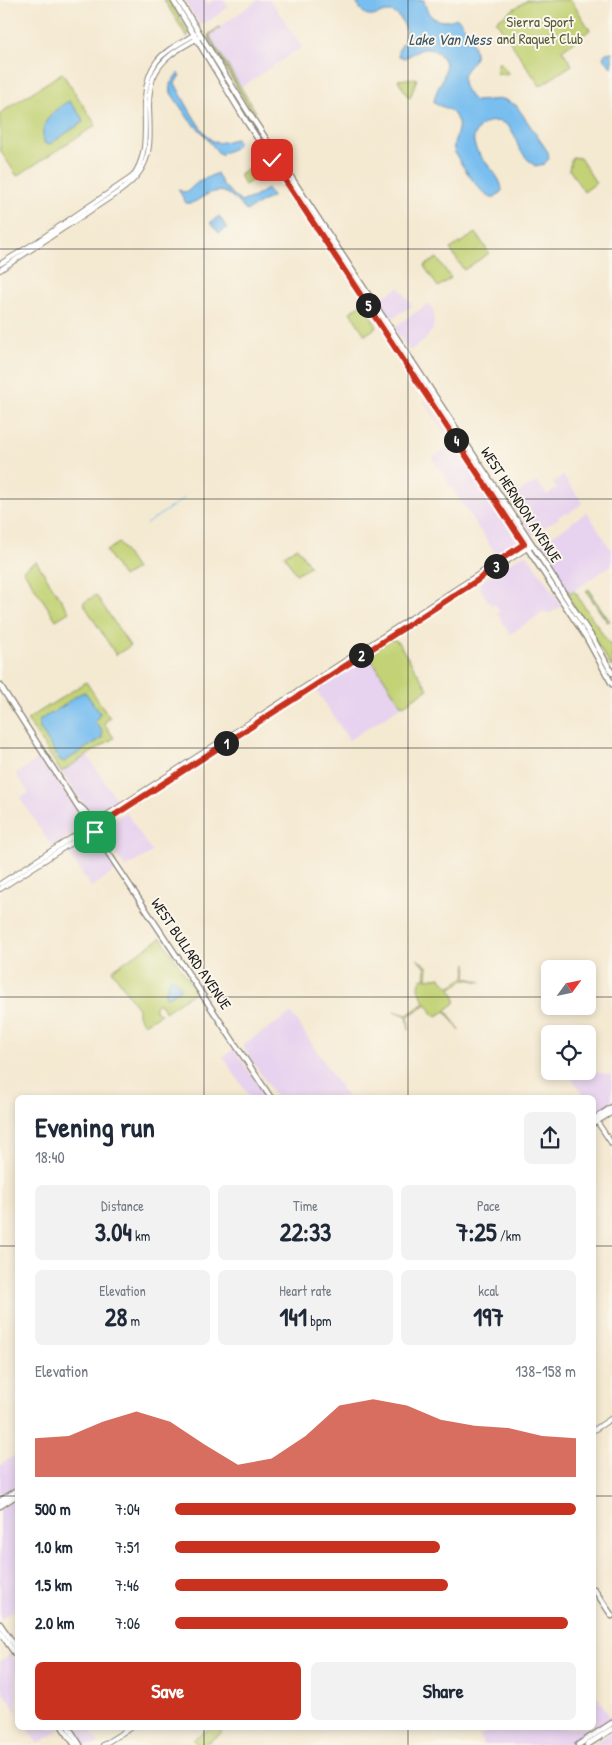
<!DOCTYPE html>
<meta charset="utf-8">
<style>
body{margin:0;font-family:"Patrick Hand",sans-serif;background:#f2f2f3;color:#1f2937;height:100vh;display:flex;flex-direction:column;font-size:19px;white-space:nowrap}
*{box-sizing:border-box;margin:0}
p{font-size:16px;color:#747a83}
.icon{flex:none;width:28px;height:28px;fill:none;stroke:currentColor;stroke-width:2;stroke-linecap:round;stroke-linejoin:round}
.map{position:relative;flex:1;overflow:hidden}
.sheet{position:absolute;left:15px;top:1095px;width:581px;height:635px;display:flex;flex-direction:column;background:#fff;border-radius:8px;box-shadow:0 2px 8px #0003}
.sheet>*{flex:none}
.needle{width:32px;rotate:57deg}
.fabs{position:absolute;left:541px;top:960px;display:grid;gap:10px}
.fabs a{display:grid;place-items:center;width:55px;height:55px;border-radius:8px;background:#fff;box-shadow:0 2px 8px #0003;font-size:25px}
.pin{position:absolute;display:grid;place-items:center;width:42px;height:42px;color:#fff;margin:-21px;border-radius:10px;box-shadow:0 2px 8px #0006}
.km{position:absolute;width:25px;height:25px;margin:-12px;border-radius:50%;background:#222;color:#fff;font-size:14px;line-height:25px;text-align:center}
.round{display:grid;place-items:center;flex:none;width:52px;height:52px;border-radius:8px;background:#f2f2f3}
.head{display:flex;align-items:center;justify-content:space-between;height:85px;padding:0 20px}
h1{font-size:28px;font-weight:700;line-height:38px}
.figures{display:grid;grid-template-columns:repeat(3,1fr);gap:8px;height:85px;padding:5px 20px}
.figures div{display:grid;align-content:center;border-radius:8px;background:#f2f2f3;text-align:center}
.figures b{font-size:25px;font-weight:700}
.figures small{font-size:14px;font-weight:400}
.figures p{font-size:14px}
.chart{height:140px;padding:10px 20px}
.chart p{display:flex;justify-content:space-between}
.chart svg{width:100%;height:90px;margin-top:5px;fill:#c8321e;opacity:.7}
.cta{display:flex;gap:10px;margin-top:auto;padding:10px 20px}
.cta a{flex:1;height:58px;border-radius:8px;background:#c8321e;color:#fff;font-size:20px;font-weight:700;line-height:58px;text-align:center}
.cta a+a{background:#f2f2f3;color:#1f2937}
ul{padding:0 20px;list-style:none;font-size:16px}
li{display:grid;grid-template-columns:80px 60px 1fr;align-items:center;height:38px}
li i{height:12px;border-radius:6px;background:#c8321e}
.map>svg:first-child{display:block}
</style>
<div class="map">
<svg width="612" height="1745" viewBox="0 0 612 1745">
<rect width="100%" height="100%" fill="#fbf7ec"/>
<filter id="ink" filterUnits="userSpaceOnUse"><feTurbulence type="fractalNoise" baseFrequency=".02" numOctaves="2"/><feDisplacementMap in="SourceGraphic" scale="10" xChannelSelector="R" yChannelSelector="G"/><feConvolveMatrix kernelMatrix="1 2 1 2 8 2 1 2 1" color-interpolation-filters="sRGB"/></filter>
<filter id="wash" filterUnits="userSpaceOnUse"><feTurbulence type="fractalNoise" baseFrequency=".0096" numOctaves="4" result="noise"/><feDisplacementMap in="SourceGraphic" scale="20" xChannelSelector="R" yChannelSelector="G"/><feGaussianBlur stdDeviation="1.12" result="paint"/><feColorMatrix in="noise" values="0 0 0 0 0 0 0 0 0 0 0 0 0 0 0 0 0 1.4 0 .05"/><feComposite in="paint" operator="in"/></filter>
<g filter="url(#wash)">
<rect width="100%" height="100%" fill="#f4e9d1"/>
<g fill="#e7d2ef">
<polygon points="184,0 205,0 208,4 214,0 225,0 228,7 212,19 200,25"/>
<polygon points="258,0 270,0 302,47 240,88 208,35"/>
<polygon points="399,287 412,306 391,319 378,300"/>
<polygon points="428,304 432,307 434,315 433,329 425,340 409,351 395,329 396,326"/>
<polygon points="426,400 518,542 518,545 503,554 497,556 432,458 449,447 451,442 424,401"/>
<polygon points="563,476 583,503 567,514 564,513 559,516 558,519 532,535 508,499 537,481 547,495 557,488 553,482"/>
<polygon points="587,512 612,551 612,565 569,594 538,545 571,524 572,522"/>
<polygon points="524,554 527,555 533,563 562,606 550,613 544,612 510,634 497,613 500,612 495,604 491,605 479,587 480,582"/>
<polygon points="368,654 402,706 349,740 315,688"/>
<polygon points="87,755 119,804 95,820 61,772"/>
<polygon points="42,757 85,824 84,827 52,847 20,798 29,793 16,774"/>
<polygon points="126,812 152,852 125,868 100,829"/>
<polygon points="90,834 93,835 117,870 91,887 66,849"/>
<polygon points="290,1014 292,1014 347,1097 276,1097 242,1045"/>
<polygon points="233,1050 235,1051 266,1097 250,1097 223,1057"/>
<polygon points="588,1059 596,1072 612,1075 612,1103 598,1112 594,1110 594,1098 585,1097 567,1071 588,1071"/>
<polygon points="17,1454 17,1487 3,1497 0,1493 0,1465"/>
<polygon points="15,1499 18,1499 17,1608 0,1619 0,1509"/>
<polygon points="11,1654 17,1664 17,1713 0,1686 0,1661"/>
<polygon points="594,1692 612,1720 573,1745 485,1745 479,1736 491,1728 594,1728"/>
<polygon points="27,1728 60,1728 61,1729 38,1744"/>
<polygon points="72,1728 89,1728 99,1743 96,1745 84,1745"/>
<polygon points="612,1732 612,1745 591,1745 594,1743"/>
</g>
<g fill="#c2d274" stroke="#6f7748">
<polygon points="164,0 169,0 189,33 187,37"/>
<polygon points="527,0 571,0 590,30 562,50 572,65 540,86 496,21"/>
<polygon points="219,27 220,28 211,34 210,37 256,112 253,113 220,56 252,113 207,38 219,55 208,35"/>
<polygon points="499,61 508,73 507,75 496,73"/>
<polygon points="62,73 96,125 17,176 0,150 0,113"/>
<polygon points="415,78 417,79 410,98 408,97 398,80"/>
<polygon points="572,157 580,158 596,183 584,192 569,169"/>
<polygon points="260,162 266,171 245,185 239,175"/>
<polygon points="476,233 489,253 464,270 450,249"/>
<polygon points="437,258 451,278 438,287 424,266"/>
<polygon points="363,303 377,327 365,335 350,312"/>
<polygon points="119,543 136,569 123,577 106,551"/>
<polygon points="538,544 569,593 574,591 576,594 577,593 578,597 612,648 612,668 537,547"/>
<polygon points="297,547 310,566 296,574 284,555"/>
<polygon points="36,561 69,612 56,620 23,570"/>
<polygon points="96,595 130,646 116,655 83,603"/>
<polygon points="391,639 397,641 428,689 402,706 368,654"/>
<polygon points="86,682 110,718 104,723 114,738 61,772 28,721 28,719"/>
<polygon points="161,938 196,991 165,1012 162,1004 157,1004 155,1006 155,1010 161,1014 144,1024 138,1015 138,1009 112,970"/>
<polygon points="417,959 428,967 427,979 440,977 449,987 465,977 467,963 466,977 481,982 466,979 450,989 455,996 455,1003 446,1010 460,1031 445,1011 437,1016 433,1014 427,1004 408,1016 409,1030 407,1016 394,1011 407,1015 425,1003 418,987 422,978 425,979 426,968"/>
<polygon points="210,1728 218,1728 222,1733 203,1745 197,1745 193,1739"/>
</g>
<polygon fill="#99b466" stroke="#5a6841" points="589,589 593,595 592,596 610,621 607,622 586,591"/>
<g fill="#78beef" stroke="#4a6d86">
<path d="M 355,0 L 424,0 C 427,19 439,25 457,18 C 464,22 477,48 475,57 C 474,62 469,66 466,70 C 458,82 467,94 475,101 L 503,99 L 516,105 L 548,152 L 549,159 L 544,164 L 535,166 C 529,161 522,154 518,146 C 516,140 514,133 510,128 C 503,119 487,119 479,128 C 459,150 502,168 502,191 L 495,197 C 493,197 489,197 488,196 C 480,193 456,158 454,150 C 452,139 462,130 457,120 C 451,106 444,109 434,103 C 434,86 455,71 440,55 C 437,51 431,49 426,49 C 418,49 411,56 404,58 L 399,56 L 398,51 C 404,42 409,34 403,23 C 391,0 376,21 367,15 C 362,13 358,5 355,0 Z"/>
<polygon points="612,52 612,68 603,57 606,53"/>
<path d="M 178,73 L 180,75 L 175,83 C 181,95 202,135 213,141 C 220,145 228,140 236,139 L 239,143 L 234,148 L 220,155 L 202,132 L 190,121 L 171,93 L 170,84 Z"/>
<path d="M 69,101 L 81,116 L 83,122 L 50,144 L 45,144 C 37,124 53,110 69,101 Z"/>
<path d="M 217,173 L 223,185 L 241,202 L 254,197 L 267,189 L 273,196 L 246,211 C 231,194 223,184 201,198 C 196,201 193,204 186,203 L 178,189 L 183,192 L 188,191 L 198,182 Z"/>
<polygon points="219,216 227,228 219,233 210,223"/>
<path d="M 85,692 L 100,713 L 95,722 L 102,731 L 102,738 L 64,762 L 59,759 L 39,727 L 39,721 C 45,715 51,715 57,710 C 68,704 73,695 85,692 Z"/>
<polygon points="171,977 174,978 180,986 180,990 168,997 165,996 165,993"/>
</g>
<g fill="none" stroke-linecap="round" stroke-linejoin="round">
<polyline stroke="#78beef" stroke-width="1" points="146,524 185,498"/>
</g>
</g>
<g filter="url(#ink)">
<g fill="none" stroke-linecap="round" stroke-linejoin="round">
<g stroke="#888276" stroke-width="6">
<g id="secondary">
<path d="M 0,264 L 38,241 L 132,177 C 159,143 131,96 157,61 C 166,49 183,42 195,34"/>
<path d="M 0,270 L 120,191 C 154,167 150,144 149,106 C 149,94 150,82 156,72 C 165,55 183,47 198,38"/>
<polyline points="0,884 527,543"/>
<polyline points="0,889 532,545"/>
<polyline points="596,1120 612,1144"/>
<polyline points="594,1430 612,1418"/>
<polyline points="103,1745 130,1728"/>
</g>
</g>
<g stroke="#888276" stroke-width="7">
<g id="primary">
<polyline points="173,0 246,121 586,637 612,684"/>
<polyline points="179,0 247,110 534,547 595,642 612,673"/>
<polyline points="0,685 79,809 271,1098"/>
<path d="M 79,806 C 84,809 92,819 91,825"/>
<polyline points="594,1119 612,1107"/>
<polyline points="594,1123 612,1112"/>
<polyline points="0,1501 18,1490"/>
<polyline points="0,1506 17,1495 18,1492"/>
<polyline points="594,1589 612,1616"/>
<polyline points="0,1624 18,1650"/>
<polyline points="0,1632 18,1658"/>
<polyline points="63,1728 75,1745"/>
<polyline points="69,1728 80,1745"/>
<polyline points="578,1745 612,1723"/>
<polyline points="587,1745 612,1729"/>
</g>
</g>
<use href="#secondary" stroke="#fff" stroke-width="4"/>
<use href="#primary" stroke="#fff" stroke-width="4.5"/>
</g>
</g>
<g fill="none" stroke-linecap="round" stroke-linejoin="round" filter="url(#ink)">
<g stroke="#fff" stroke-width="10">
<polyline id="route" points="95,832 93,829 478,580 502,560 503,558 524,544 272,160"/>
</g>
<use href="#route" stroke="#c8321e" stroke-width="6"/>
</g>
<path fill="none" stroke="#1c1c1c" stroke-width="1" stroke-opacity="0.55" d="M 204,0 L 204,1098M 408,0 L 408,1098M 0,249 L 612,249M 0,499 L 612,499M 0,748 L 612,748M 0,997 L 550,997M 588,997 L 612,997M 0,1246 L 18,1246M 594,1246 L 612,1246M 0,1496 L 18,1496M 594,1496 L 612,1496M 204,1728 L 204,1745M 408,1728 L 408,1745"/>
<g text-anchor="middle" stroke-width="4" stroke-linejoin="round" paint-order="stroke">
<g font-size="15" fill="#565c3b" stroke="#fbf7ec">
<text x="540" y="27">Sierra Sport<tspan x="540" dy="17">and Raquet Club</tspan></text>
</g>
<g font-size="15" fill="#1c1c1c" stroke="#fbf7ec">
<text transform="translate(521 505) rotate(57)" y="5">WEST HERNDON AVENUE</text>
<text transform="translate(191 954) rotate(56)" y="5">WEST BULLARD AVENUE</text>
</g>
<g font-size="16" font-style="italic" fill="#3c5566" stroke="#fbf7ec">
<text x="450" y="45">Lake Van Ness</text>
</g>
</g>
</svg>
<div class="fabs">
<a><svg class="needle" viewBox="-14 -14 28 28"><path d="M0-13l5 13h-10z" fill="#e53935"/><path d="M0 13l5-13h-10z" fill="#747a83"/></svg></a>
<a><svg class="icon" aria-label="locate" viewBox="0 0 24 24"><circle cx="12" cy="12" r="6"/><path d="M12 2v4M12 18v4M2 12h4M18 12h4"/></svg></a>
</div>
<div class="pin" style="left:95px;top:832px;background:#1e9e55"><svg class="icon" aria-label="arrive" viewBox="0 0 24 24"><path d="M6 21V4h12l-3 4 3 4H6"/></svg></div>
<div class="pin" style="left:272px;top:160px;background:#d93025"><svg class="icon" aria-label="check" viewBox="0 0 24 24"><path d="M5 12l5 5 9-10"/></svg></div>
<b class="km" style="left:226px;top:743px">1</b>
<b class="km" style="left:361px;top:655px">2</b>
<b class="km" style="left:496px;top:566px">3</b>
<b class="km" style="left:456px;top:440px">4</b>
<b class="km" style="left:368px;top:305px">5</b>
<section class="sheet">
<div class="head"><div><h1>Evening run</h1><p>18:40</p></div><a class="round"><svg class="icon" aria-label="share" viewBox="0 0 24 24"><path d="M12 15V3M7 8l5-5 5 5M5 13v7h14v-7"/></svg></a></div>
<div class="figures">
<div><p>Distance</p><b>3.04<small> km</small></b></div>
<div><p>Time</p><b>22:33</b></div>
<div><p>Pace</p><b>7:25<small> /km</small></b></div>
</div>
<div class="figures">
<div><p>Elevation</p><b>28<small> m</small></b></div>
<div><p>Heart rate</p><b>141<small> bpm</small></b></div>
<div><p>kcal</p><b>197</b></div>
</div>
<div class="chart"><p><span>Elevation</span>138–158 m</p>
<svg viewBox="0 0 160 44" preserveAspectRatio="none"><path d="M0 44V25L10 24L20 17L30 12L40 17L50 28L60 38L70 35L80 24L90 9L100 6L110 9L120 16L130 19L140 20L150 24L160 25V44z"/></svg>
</div>
<ul>
<li><b>500 m</b>7:04<i style="width:100%"></i></li>
<li><b>1.0 km</b>7:51<i style="width:66%"></i></li>
<li><b>1.5 km</b>7:46<i style="width:68%"></i></li>
<li><b>2.0 km</b>7:06<i style="width:98%"></i></li>
</ul>
<div class="cta"><a>Save</a><a>Share</a></div>
</section>
</div>
